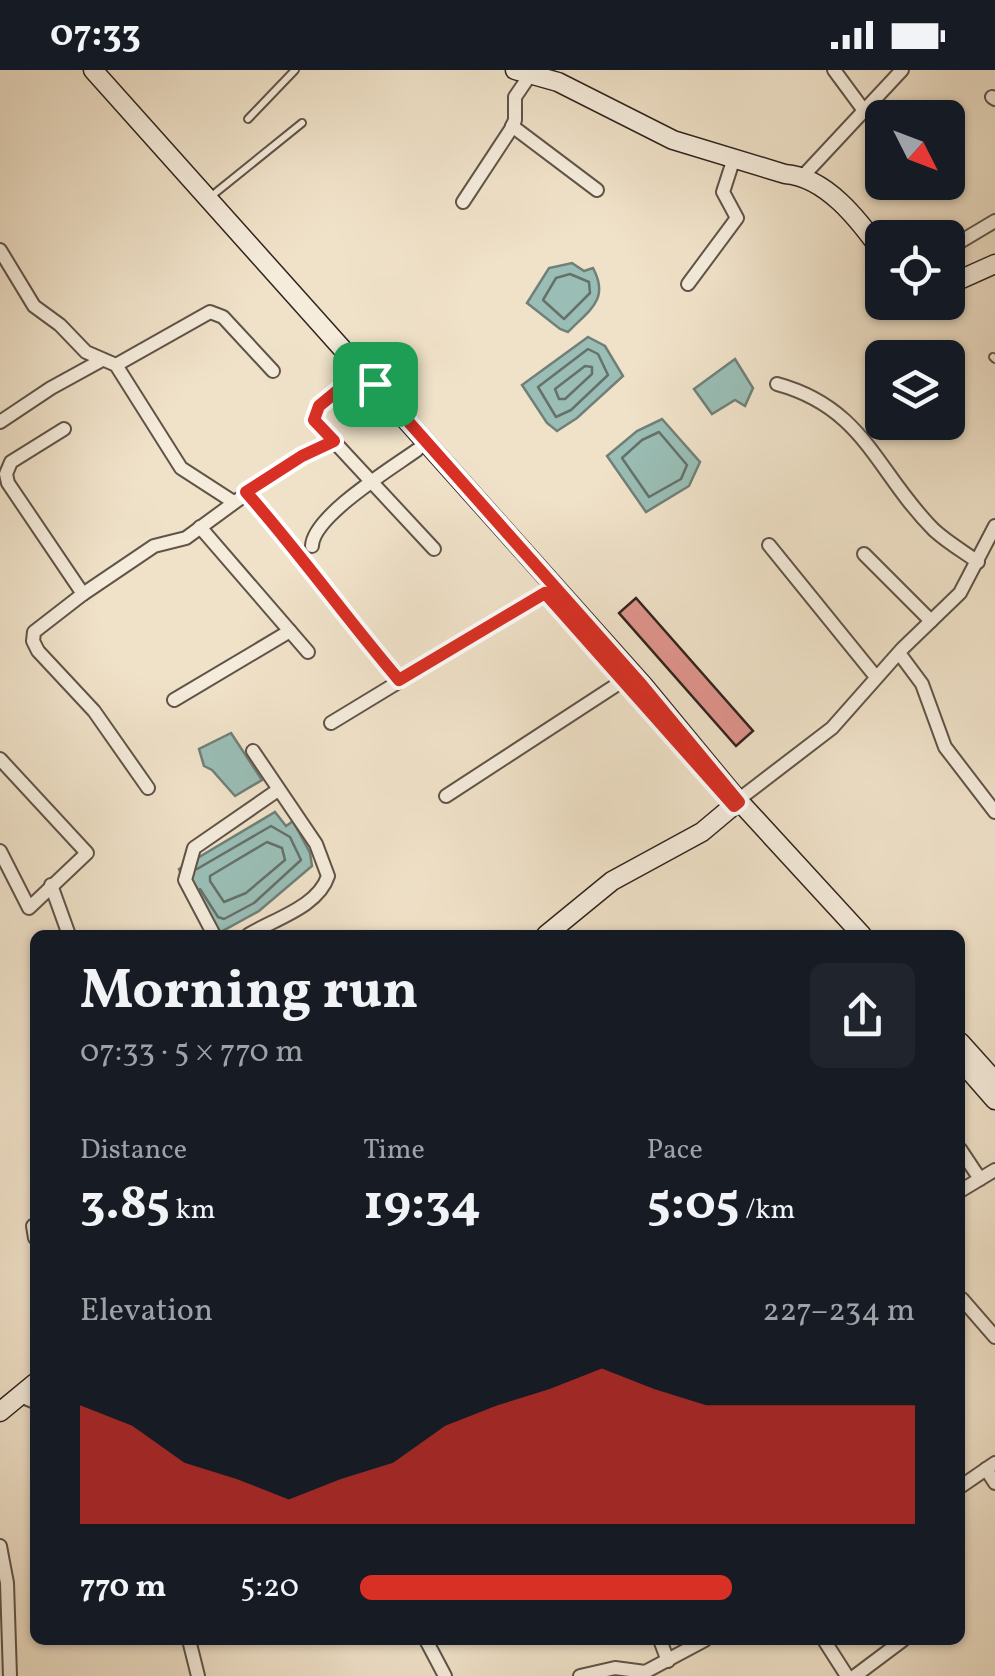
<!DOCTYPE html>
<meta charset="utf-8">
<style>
body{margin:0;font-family:Vollkorn,serif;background:#20242c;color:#f1f3f6;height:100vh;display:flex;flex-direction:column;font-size:38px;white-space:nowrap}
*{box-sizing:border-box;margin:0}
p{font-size:32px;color:#9ea1a6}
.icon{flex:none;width:55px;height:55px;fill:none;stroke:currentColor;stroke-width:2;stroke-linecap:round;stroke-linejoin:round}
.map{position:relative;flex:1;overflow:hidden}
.sheet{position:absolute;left:30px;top:860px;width:935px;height:715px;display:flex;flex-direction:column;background:#171b24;border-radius:15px;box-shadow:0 2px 8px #0004}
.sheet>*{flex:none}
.needle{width:65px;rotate:132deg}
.buttons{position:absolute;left:865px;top:30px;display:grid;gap:20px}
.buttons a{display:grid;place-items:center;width:100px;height:100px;border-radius:15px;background:#171b24;box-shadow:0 2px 8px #0004;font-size:50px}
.pin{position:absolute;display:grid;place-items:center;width:85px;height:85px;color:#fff;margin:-42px;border-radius:20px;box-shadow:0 5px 15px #0006}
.round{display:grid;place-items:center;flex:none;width:105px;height:105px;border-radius:15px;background:#20242c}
.summary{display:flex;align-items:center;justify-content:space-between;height:170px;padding:0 50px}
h1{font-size:55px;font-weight:700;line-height:75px}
.metrics{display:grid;grid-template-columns:repeat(3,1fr);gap:15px;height:170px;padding:10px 50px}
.metrics div{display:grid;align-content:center}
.metrics b{font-size:50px;font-weight:700}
.metrics small{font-size:28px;font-weight:400}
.metrics p{font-size:28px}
.chart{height:280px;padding:20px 50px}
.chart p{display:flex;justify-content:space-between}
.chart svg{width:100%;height:180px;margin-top:10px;fill:#d93025;opacity:.7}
ul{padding:0 50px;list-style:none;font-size:32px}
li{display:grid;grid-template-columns:160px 120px 1fr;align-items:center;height:75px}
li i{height:25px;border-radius:12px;background:#d93025}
.status{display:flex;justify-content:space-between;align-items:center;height:70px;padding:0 50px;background:#171b24;direction:ltr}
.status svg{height:28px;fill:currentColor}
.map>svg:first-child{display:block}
</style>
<div class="status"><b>07:33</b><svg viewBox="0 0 49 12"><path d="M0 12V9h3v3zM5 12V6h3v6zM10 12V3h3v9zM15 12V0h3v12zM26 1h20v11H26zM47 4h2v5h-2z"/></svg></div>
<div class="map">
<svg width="995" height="1606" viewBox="0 0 995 1606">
<rect width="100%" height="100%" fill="#f0e2c9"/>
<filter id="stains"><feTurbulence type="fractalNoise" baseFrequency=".002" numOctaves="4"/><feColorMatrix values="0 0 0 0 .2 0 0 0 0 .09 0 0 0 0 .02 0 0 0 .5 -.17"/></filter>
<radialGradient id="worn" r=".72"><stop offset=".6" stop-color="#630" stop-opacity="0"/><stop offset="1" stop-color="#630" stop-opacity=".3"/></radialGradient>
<g fill="#9abeb6" stroke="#708079" stroke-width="2.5">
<path d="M 572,193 L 584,201 L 593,198 C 610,230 589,240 568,262 L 560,259 L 527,233 L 549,198 Z"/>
<polygon points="588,267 605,276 623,306 577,348 557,361 547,353 522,315"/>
<polygon points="735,289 753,318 745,336 735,330 712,344 694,319"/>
<polygon points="662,349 700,392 689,416 646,442 607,386 637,361"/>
<polygon points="231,663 262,710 235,726 212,700 204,696 199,679"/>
<polygon points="275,742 286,756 293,751 310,783 312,796 259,841 217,864 185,814 179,799"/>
</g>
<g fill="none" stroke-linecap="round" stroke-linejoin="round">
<g stroke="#65716a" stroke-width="2.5">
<polygon points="570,204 589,212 590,223 564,249 543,230 556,208"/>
<polygon points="588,279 598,284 608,305 571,340 556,347 538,317"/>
<polygon points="585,296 592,297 592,304 565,329 559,329 555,319"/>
<polygon points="659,362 687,395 681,409 649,427 622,388 642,370"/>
<polygon points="267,772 282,778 285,790 246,823 224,832 210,811 210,806"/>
<polyline points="197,799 271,756 290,767 301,790 254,833 224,849 218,847 200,819"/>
</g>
</g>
<polygon fill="#e0948d" stroke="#30241d" stroke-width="2.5" points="636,528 753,661 736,676 619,543"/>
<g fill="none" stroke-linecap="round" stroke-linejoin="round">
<g stroke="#605448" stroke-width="10">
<g id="lane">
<polyline points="248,49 295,0"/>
<polyline points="209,128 302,53"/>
<polyline points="993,287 995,289"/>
</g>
</g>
<g stroke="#605448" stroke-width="16">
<g id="street">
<polyline points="834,0 865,42"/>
<polyline points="992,27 995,29"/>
<polyline points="512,56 597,120"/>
<polyline points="804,105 902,0"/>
<polyline points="463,132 511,59 515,50 515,27 530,5"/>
<polyline points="948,179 995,151"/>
<polyline points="0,180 34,236 60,255 86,282 116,295 181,398 232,431"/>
<polyline points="688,214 737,148 723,122 734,88"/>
<polyline points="116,295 210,242 223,247 273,301"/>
<polyline points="353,308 319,336 314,350 434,479"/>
<path d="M 777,314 C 865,338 876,402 934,460 C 947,472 964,482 978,492"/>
<polyline points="0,352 51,318 102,290"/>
<polyline points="64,359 11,392 6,404 8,413 83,524"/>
<path d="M 246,422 C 299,483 346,549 399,610"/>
<polyline points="200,457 308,582"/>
<polyline points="769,475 876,607"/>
<path d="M 312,476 C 313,446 392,398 417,380"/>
<polyline points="864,484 931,551"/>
<polyline points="899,583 922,614 945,677 995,742"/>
<polyline points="174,630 290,561"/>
<polyline points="331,653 545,523"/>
<polyline points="0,689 87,783 29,838 0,781"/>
<polyline points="148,718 94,641 38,581 33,571 34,562 83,524 154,476 186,468 272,405 302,386 334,371"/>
<polyline points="446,726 624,610"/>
<polyline points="738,730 832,658 902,579 960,523 995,456"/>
<polyline points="51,815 69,865"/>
<polyline points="214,865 185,810 194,778 278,720"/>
<path d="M 248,865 C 274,849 318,837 328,806 L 316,774 L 253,681"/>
<polyline points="960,1079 980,1109"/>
<polyline points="960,1121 995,1100"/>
<polyline points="33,1156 35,1168"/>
<polyline points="962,1229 995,1267"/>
<polyline points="20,1326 35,1332"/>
<polyline points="986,1399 995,1413"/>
<polyline points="960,1417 995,1393"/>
<polyline points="0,1476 7,1513 10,1606"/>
<polyline points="189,1570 198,1606"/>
<polyline points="426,1570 445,1606"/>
<polyline points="660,1570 668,1591"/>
<polyline points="824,1570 847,1606"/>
<polyline points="580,1606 615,1598 645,1602 705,1570"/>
<polyline points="855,1606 903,1570"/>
</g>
</g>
<g stroke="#30241d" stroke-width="21">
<g id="secondary">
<polyline points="93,0 643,615 738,730 862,865"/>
<path d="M 515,0 L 558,12 L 673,70 L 785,104 C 826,107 859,150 882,182"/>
<polyline points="948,215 995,194"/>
<polyline points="546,865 612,811 702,762 739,731"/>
<polyline points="960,972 995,1011"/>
<polyline points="960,990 995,1030"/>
<polyline points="0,1342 35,1313"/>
</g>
</g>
<use href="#lane" stroke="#f5ecdc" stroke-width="6"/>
<use href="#street" stroke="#f5ecdc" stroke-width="12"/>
<use href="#secondary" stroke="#f5ecdc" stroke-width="18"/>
</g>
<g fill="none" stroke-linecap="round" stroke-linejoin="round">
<g stroke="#fff" stroke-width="20">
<path id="route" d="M 353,308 L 366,322 L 375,314 L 642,615 L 739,732 L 734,736 L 545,523 L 399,610 C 346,548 300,483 246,422 L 302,386 L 334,371 L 314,350 L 319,336 Z"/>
</g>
<use href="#route" stroke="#d93025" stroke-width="12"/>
</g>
<rect width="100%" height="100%" filter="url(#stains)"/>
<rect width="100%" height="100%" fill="url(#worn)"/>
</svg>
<div class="buttons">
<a><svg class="needle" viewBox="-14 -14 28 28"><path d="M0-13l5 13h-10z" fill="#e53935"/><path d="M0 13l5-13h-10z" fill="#9ea1a6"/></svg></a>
<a><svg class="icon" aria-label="locate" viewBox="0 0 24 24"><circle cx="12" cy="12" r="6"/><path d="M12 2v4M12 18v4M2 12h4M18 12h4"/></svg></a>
<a><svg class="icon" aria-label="layers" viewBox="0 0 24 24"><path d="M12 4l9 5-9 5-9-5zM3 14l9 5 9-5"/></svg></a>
</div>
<div class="pin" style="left:375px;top:314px;background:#1e9e55"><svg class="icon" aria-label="arrive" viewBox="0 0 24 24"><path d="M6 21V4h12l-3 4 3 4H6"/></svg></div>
<section class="sheet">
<div class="summary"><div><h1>Morning run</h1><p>07:33 · 5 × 770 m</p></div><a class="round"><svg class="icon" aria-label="share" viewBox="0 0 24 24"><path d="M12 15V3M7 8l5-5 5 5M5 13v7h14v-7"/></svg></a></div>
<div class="metrics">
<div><p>Distance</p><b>3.85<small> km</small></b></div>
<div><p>Time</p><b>19:34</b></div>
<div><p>Pace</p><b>5:05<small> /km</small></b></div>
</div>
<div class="chart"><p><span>Elevation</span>227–234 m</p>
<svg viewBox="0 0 160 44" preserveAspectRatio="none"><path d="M0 44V15L10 20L20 29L30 33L40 38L50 33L60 29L70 20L80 15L90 11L100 6L110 11L120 15L130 15L140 15L150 15L160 15V44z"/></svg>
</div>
<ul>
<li><b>770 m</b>5:20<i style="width:67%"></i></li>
</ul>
</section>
</div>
